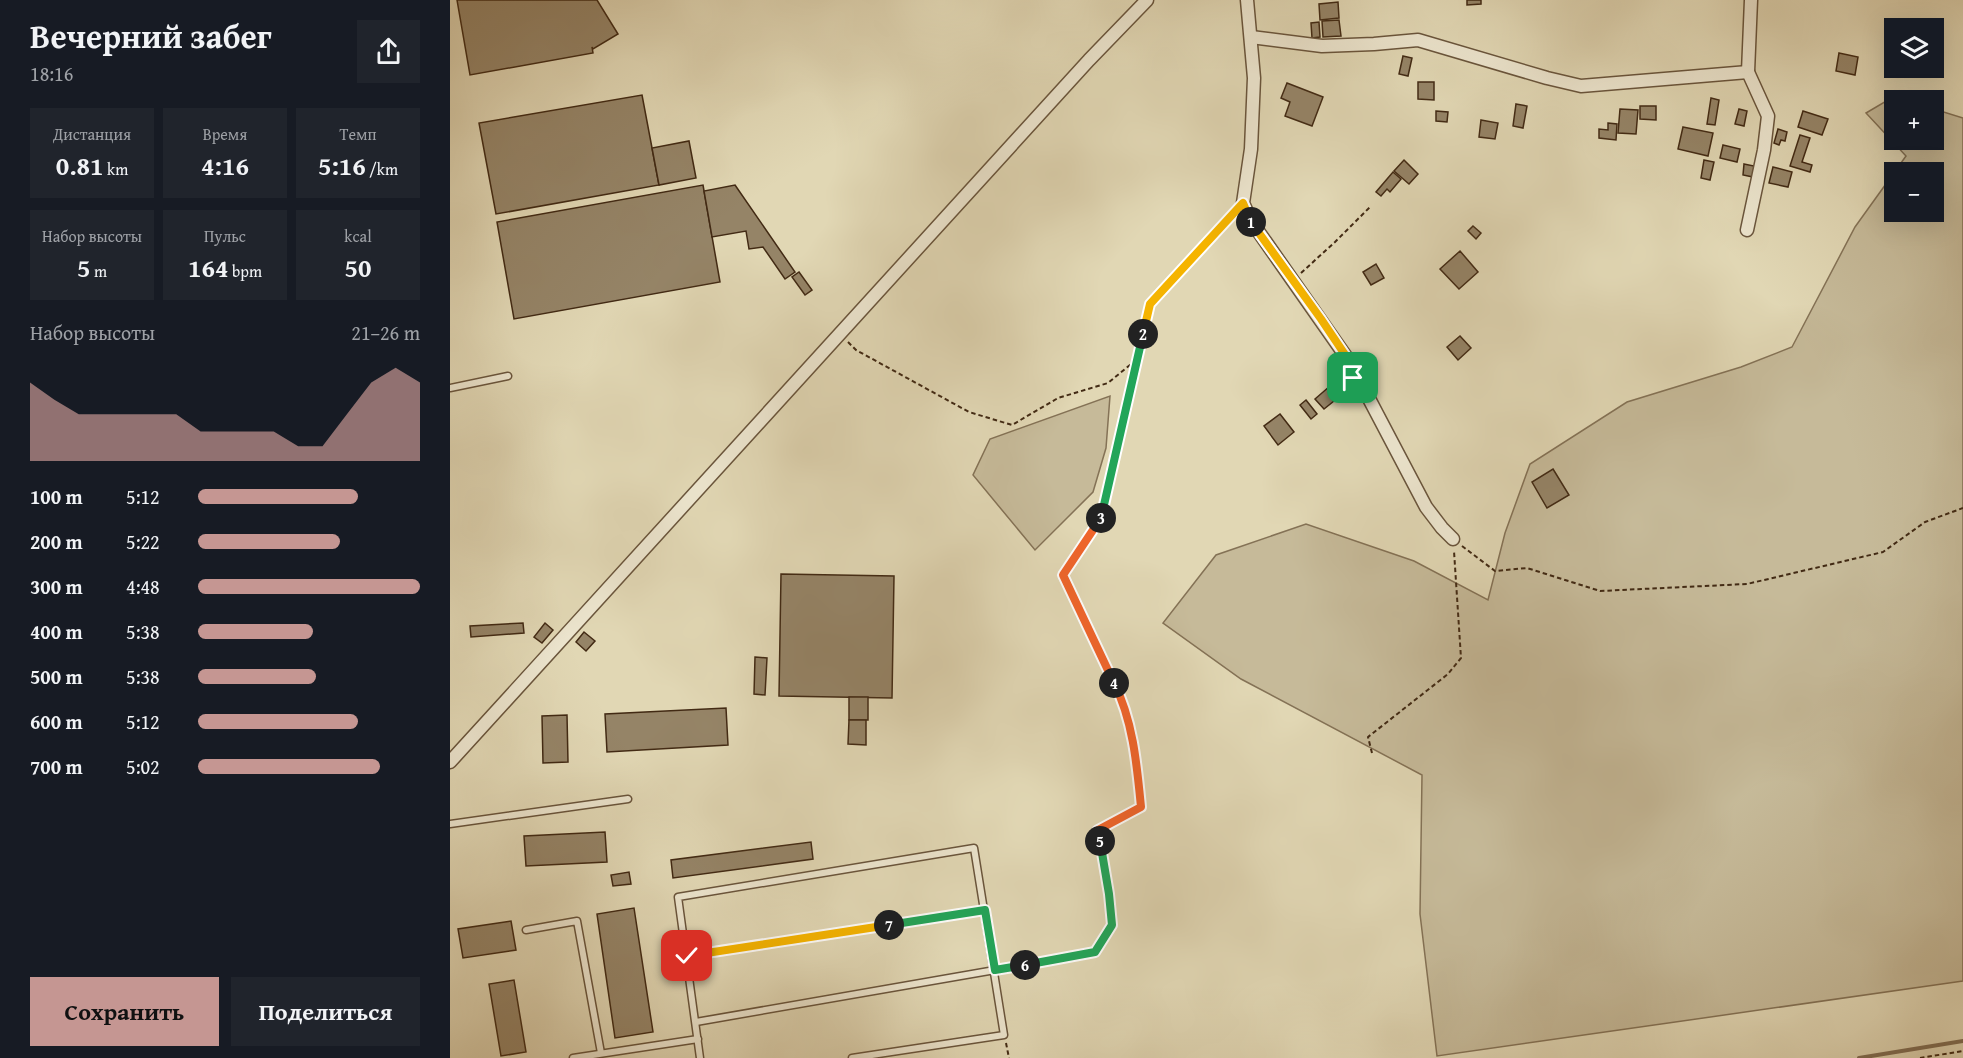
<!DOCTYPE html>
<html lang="ru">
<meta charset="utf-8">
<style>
body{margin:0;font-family:"Gentium Book Plus",serif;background:#20242c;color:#f1f3f6;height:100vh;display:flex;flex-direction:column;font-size:22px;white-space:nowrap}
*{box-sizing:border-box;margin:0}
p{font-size:20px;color:#9ea1a6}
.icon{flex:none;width:33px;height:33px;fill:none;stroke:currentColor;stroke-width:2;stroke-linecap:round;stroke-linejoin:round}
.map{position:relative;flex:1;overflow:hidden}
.drawer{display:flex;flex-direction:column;background:#171b24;width:450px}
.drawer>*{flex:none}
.buttons{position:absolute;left:1434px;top:18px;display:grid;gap:12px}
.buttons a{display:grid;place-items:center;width:60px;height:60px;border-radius:0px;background:#171b24;box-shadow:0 6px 24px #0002;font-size:30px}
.pin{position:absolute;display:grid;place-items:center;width:51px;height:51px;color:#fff;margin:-26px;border-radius:12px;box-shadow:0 3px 9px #0006}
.km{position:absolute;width:30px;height:30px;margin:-15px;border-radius:50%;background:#222;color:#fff;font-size:16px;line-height:30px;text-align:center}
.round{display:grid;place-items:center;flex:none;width:63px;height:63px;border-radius:0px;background:#20242c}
.headline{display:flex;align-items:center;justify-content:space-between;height:102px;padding:0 30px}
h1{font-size:33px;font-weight:700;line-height:45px}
.stats{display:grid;grid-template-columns:repeat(3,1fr);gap:9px;height:102px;padding:6px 30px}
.stats div{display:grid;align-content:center;border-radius:0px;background:#20242c;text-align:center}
.stats b{font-size:26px;font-weight:700}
.stats small{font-size:16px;font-weight:400}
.stats p{font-size:16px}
.chart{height:168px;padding:12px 30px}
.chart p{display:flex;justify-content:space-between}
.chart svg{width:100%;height:108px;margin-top:6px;fill:#c59692;opacity:.7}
.action{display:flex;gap:12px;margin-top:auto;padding:12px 30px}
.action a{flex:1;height:69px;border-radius:0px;background:#c59692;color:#111;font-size:24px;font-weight:700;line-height:69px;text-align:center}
.action a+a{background:#20242c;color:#f1f3f6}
ul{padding:0 30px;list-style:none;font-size:20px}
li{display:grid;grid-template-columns:96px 72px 1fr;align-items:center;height:45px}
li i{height:15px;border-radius:8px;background:#c59692}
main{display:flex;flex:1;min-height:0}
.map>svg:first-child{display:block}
</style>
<main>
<section class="drawer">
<div class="headline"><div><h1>Вечерний забег</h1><p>18:16</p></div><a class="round"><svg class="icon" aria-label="share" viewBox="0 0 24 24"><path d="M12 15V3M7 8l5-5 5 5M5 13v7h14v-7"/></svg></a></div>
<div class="stats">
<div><p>Дистанция</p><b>0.81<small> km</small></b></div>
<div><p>Время</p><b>4:16</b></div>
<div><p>Темп</p><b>5:16<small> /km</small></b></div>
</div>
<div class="stats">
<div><p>Набор высоты</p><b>5<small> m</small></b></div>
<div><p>Пульс</p><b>164<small> bpm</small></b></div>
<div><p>kcal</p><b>50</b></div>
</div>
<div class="chart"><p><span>Набор высоты</span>21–26 m</p>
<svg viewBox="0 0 160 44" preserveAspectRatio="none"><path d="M0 44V12L10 19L20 25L30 25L40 25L50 25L60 25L70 32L80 32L90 32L100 32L110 38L120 38L130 25L140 12L150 6L160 12V44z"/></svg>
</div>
<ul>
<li><b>100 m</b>5:12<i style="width:72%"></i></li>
<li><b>200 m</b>5:22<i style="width:64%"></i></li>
<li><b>300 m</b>4:48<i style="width:100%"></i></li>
<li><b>400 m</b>5:38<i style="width:52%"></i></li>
<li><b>500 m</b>5:38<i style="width:53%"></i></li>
<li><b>600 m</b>5:12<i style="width:72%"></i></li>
<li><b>700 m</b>5:02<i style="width:82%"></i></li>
</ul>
<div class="action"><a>Сохранить</a><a>Поделиться</a></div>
</section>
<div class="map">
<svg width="1513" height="1058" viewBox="0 0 1513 1058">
<rect width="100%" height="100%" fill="#e1d7b4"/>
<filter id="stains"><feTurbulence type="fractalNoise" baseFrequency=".00333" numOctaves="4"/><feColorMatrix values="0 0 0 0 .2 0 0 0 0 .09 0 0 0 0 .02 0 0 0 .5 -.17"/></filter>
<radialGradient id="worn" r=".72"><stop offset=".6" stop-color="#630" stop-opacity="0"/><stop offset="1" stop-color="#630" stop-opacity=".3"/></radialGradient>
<g fill="#c6ba99" stroke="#847256" stroke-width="1.5" fill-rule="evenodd">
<path d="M 1443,97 L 1455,100 L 1444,100 L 1444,140 L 1484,140 L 1484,109 L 1513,118 L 1513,981 L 987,1056 L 970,914 L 972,775 L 791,679 L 713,623 L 766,555 L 856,524 L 964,561 L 1038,600 L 1055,533 L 1080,464 L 1177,402 L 1291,367 L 1342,347 L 1405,227 L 1456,156 L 1416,113 ZM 1444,172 L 1484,172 L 1484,212 L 1444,212 Z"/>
<polygon points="660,396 656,448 643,492 585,550 523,475 540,439"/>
</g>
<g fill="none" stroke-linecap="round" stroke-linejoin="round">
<polyline stroke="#816e54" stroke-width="4" points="1409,1058 1513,1041"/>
</g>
<g fill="#958467" stroke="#422a14" stroke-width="1.5">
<polygon points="7,0 147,0 168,34 143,49 142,47 143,53 20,75"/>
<polygon points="1017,0 1031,0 1031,4 1017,5"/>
<polygon points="888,2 889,18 870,20 869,4"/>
<polygon points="889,20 891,36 873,37 872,21"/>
<polygon points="869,22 870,37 862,38 861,23"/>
<polygon points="1389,53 1408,57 1405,75 1386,71"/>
<polygon points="953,56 962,58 958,76 949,74"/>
<polygon points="968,82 984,82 984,100 968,99"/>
<polygon points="837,83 873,97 862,126 835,116 840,102 831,98"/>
<polygon points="192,95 209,185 46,214 29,123"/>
<polygon points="1261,98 1269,100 1265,125 1257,124"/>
<polygon points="1066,104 1077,106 1073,128 1063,126"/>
<polygon points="1190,106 1206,106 1206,120 1190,119"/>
<polygon points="1170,109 1188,110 1186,134 1168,133"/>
<polygon points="1289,109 1297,111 1294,126 1285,124"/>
<polygon points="986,111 998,112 997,122 986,121"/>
<polygon points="1353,111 1378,119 1372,135 1348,127"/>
<polygon points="1031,120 1048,123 1045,139 1029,137"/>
<polygon points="1158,123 1167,124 1166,140 1149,138 1149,129 1158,130"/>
<polygon points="1233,127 1263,133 1258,156 1228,149"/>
<polygon points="1328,129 1337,132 1335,141 1331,140 1329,145 1324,143"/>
<polygon points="1350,135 1360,138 1352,162 1362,165 1360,172 1340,166"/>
<polygon points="239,141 246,178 209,185 202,148"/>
<polygon points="1273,145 1290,149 1287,162 1270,158"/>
<polygon points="954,160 968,174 959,184 944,171"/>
<polygon points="1254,160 1264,162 1260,180 1251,178"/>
<polygon points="1294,164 1304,166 1303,177 1293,175"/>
<polygon points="1323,167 1342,172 1338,187 1319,183"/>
<polygon points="943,172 951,179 940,192 937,189 931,196 926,192"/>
<polygon points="253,185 270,282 64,319 47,222"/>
<polygon points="285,185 345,272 335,279 313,247 299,249 296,231 262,237 254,191"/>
<polygon points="1023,226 1031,233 1026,239 1018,231"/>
<polygon points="1010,251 1028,272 1009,289 990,269"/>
<polygon points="926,264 934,278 921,285 913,272"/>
<polygon points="349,272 362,290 355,295 342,277"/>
<polygon points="1010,336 1021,348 1008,360 997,347"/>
<polygon points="880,386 889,397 874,409 865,399"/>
<polygon points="856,400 867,414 861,419 850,405"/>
<polygon points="830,414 844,432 828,445 814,426"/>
<polygon points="1103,469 1119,495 1097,508 1082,482"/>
<polygon points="331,574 444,576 442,698 329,696"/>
<polygon points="73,623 74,633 21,637 20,626"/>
<polygon points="95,623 103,630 92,643 84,637"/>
<polygon points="134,632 145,641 136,651 126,642"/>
<polygon points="305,657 317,658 315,695 304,694"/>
<rect x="399" y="697" width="19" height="23"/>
<polygon points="276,708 278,745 157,752 155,714"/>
<polygon points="117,715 118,762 93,763 92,716"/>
<polygon points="399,720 416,720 416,745 398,744"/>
<polygon points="155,832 157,862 76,866 74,836"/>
<polygon points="361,842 363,859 223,878 221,860"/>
<polygon points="179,872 181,884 163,886 161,875"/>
<polygon points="184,908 203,1032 165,1038 147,914"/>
<polygon points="61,921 66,950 13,958 8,929"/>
<polygon points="64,980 76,1052 51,1056 39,984"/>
</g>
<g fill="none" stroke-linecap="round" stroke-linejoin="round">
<g stroke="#6a553c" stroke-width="9">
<g id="service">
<polyline points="0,388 58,376"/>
<polyline points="0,824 178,799"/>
<polyline points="76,930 127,921 151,1053"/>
<polyline points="237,956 535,910"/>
<polyline points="246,1022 545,970"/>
<polyline points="123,1058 248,1039"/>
<polyline points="250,1058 228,897 524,848 554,1035 402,1058"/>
</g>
</g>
<g stroke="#6a553c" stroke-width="15">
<g id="minor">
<polyline points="797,0 804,78 801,149 793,203 801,221 904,368 903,378 915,391 976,507 992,528 1003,539"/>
<polyline points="801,37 872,46 924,44 968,40 1097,78 1131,86 1298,72"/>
<polyline points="1297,230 1314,150 1318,116 1298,72 1301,0"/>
<polyline points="0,762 639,60 697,0"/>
</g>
</g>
<g stroke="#422a14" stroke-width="2" stroke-dasharray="4.5 3" stroke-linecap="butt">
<polyline points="851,273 885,242 920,207"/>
<polyline points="398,342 406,350 519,412 562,425 608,398 658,383 686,360"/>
<polyline points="1012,546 1045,571 1077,568 1150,591 1297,584 1433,552 1475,522 1513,508"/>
<polyline points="922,753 918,737 998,674 1011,658 1004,551"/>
<polyline points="554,969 645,952 662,925 659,894 647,830 691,807 688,766 671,697 613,575 651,517 700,304 785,212"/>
<polyline points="556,1043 559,1058"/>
<polyline points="1470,1058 1513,1051"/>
</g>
<use href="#service" stroke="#ece5ce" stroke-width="6"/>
<use href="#minor" stroke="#ece5ce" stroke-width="12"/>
</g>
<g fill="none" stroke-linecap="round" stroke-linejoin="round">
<g stroke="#fff" stroke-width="12">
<polyline id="split-1" points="801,222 871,319 904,368 903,378"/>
</g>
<g stroke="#fff" stroke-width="12">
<polyline id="split-2" points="693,334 700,304 793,203 801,222"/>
</g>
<g stroke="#fff" stroke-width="12">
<polyline id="split-3" points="651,518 693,334"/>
</g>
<g stroke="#fff" stroke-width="12">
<polyline id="split-4" points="651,518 613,575 664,683"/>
</g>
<g stroke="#fff" stroke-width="12">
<path id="split-5" d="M 650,841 L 648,830 L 691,807 C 687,766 683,720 664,683"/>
</g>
<g stroke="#fff" stroke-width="12">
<polyline id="split-6" points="575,965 645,952 662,925 659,894 650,841"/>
</g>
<g stroke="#fff" stroke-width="12">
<polyline id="split-7" points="439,925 535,910 545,970 575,965"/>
</g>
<g stroke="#fff" stroke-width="12">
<polyline id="split-8" points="237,956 439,925"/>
</g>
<use href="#split-1" stroke="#f5b400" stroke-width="8"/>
<use href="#split-2" stroke="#f5b400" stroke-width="8"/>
<use href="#split-3" stroke="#22a559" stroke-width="8"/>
<use href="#split-4" stroke="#f0652b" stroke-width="8"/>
<use href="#split-5" stroke="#f0652b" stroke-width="8"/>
<use href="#split-6" stroke="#22a559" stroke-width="8"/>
<use href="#split-7" stroke="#22a559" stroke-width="8"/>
<use href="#split-8" stroke="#f5b400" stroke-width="8"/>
</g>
<rect width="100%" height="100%" filter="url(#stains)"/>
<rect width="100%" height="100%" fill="url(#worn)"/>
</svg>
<div class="buttons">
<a><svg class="icon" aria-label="layers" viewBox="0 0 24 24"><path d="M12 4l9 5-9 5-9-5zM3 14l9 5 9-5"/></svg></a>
<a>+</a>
<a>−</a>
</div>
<div class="pin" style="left:903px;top:378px;background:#1e9e55"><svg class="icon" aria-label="arrive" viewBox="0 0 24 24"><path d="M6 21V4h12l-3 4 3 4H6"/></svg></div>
<div class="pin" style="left:237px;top:956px;background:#d93025"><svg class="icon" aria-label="check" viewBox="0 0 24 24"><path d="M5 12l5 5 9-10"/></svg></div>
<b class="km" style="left:801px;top:222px">1</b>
<b class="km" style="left:693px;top:334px">2</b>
<b class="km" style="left:651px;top:518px">3</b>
<b class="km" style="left:664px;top:683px">4</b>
<b class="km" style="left:650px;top:841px">5</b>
<b class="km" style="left:575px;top:965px">6</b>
<b class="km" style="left:439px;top:925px">7</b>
</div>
</main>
